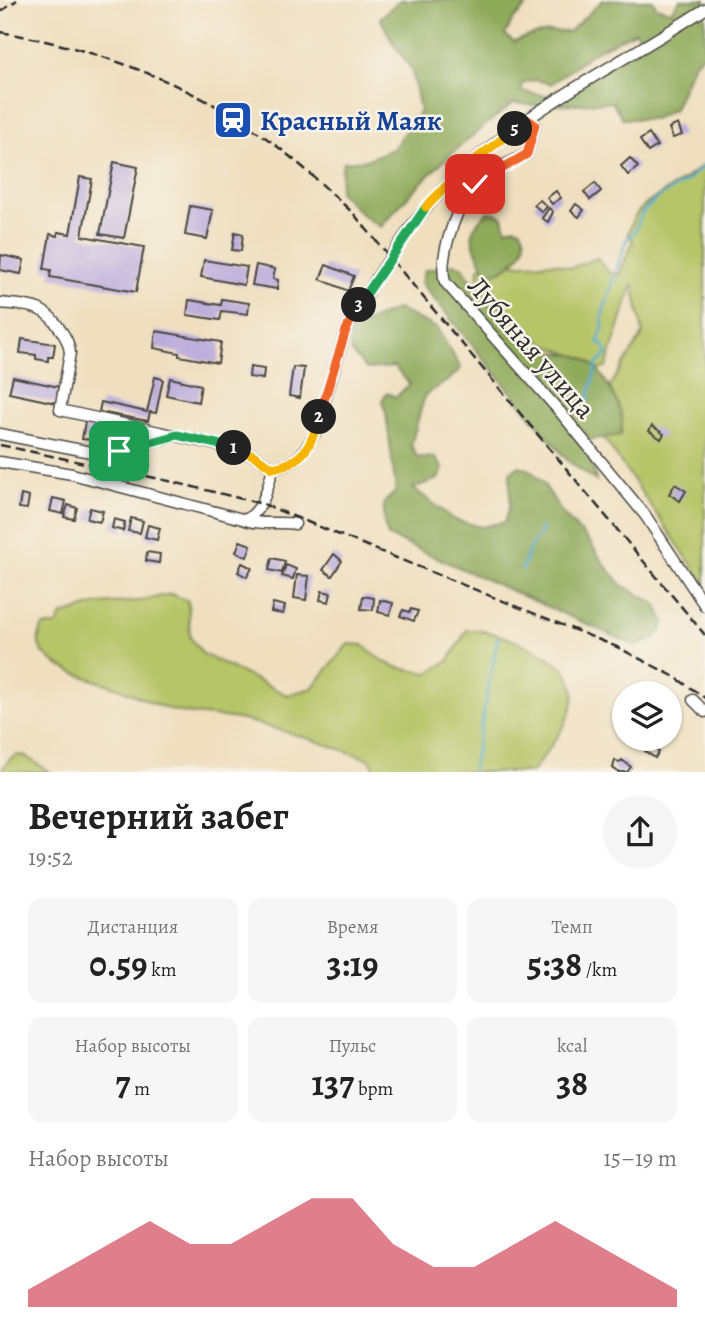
<!DOCTYPE html>
<html lang="ru">
<meta charset="utf-8">
<style>
body{margin:0;font-family:Alegreya,serif;background:#f6f6f6;color:#222;height:100vh;display:flex;flex-direction:column;font-size:26px;white-space:nowrap}
*{box-sizing:border-box;margin:0}
p{font-size:23px;color:#767676}
.icon{flex:none;width:38px;height:38px;fill:none;stroke:currentColor;stroke-width:2;stroke-linecap:round;stroke-linejoin:round}
.map{position:relative;height:772px;overflow:hidden}
.details{display:flex;flex-direction:column;background:#fff;flex:1}
.details>*{flex:none}
.fabs{position:absolute;left:612px;top:681px;display:grid;gap:14px}
.fabs a{display:grid;place-items:center;width:70px;height:70px;border-radius:50%;background:#fff;box-shadow:0 2px 5px #0004;font-size:35px}
.pin{position:absolute;display:grid;place-items:center;width:60px;height:60px;color:#fff;margin:-30px;border-radius:14px;box-shadow:0 4px 10px #0006}
.km{position:absolute;width:35px;height:35px;margin:-18px;border-radius:50%;background:#222;color:#fff;font-size:19px;line-height:35px;text-align:center}
.round{display:grid;place-items:center;flex:none;width:74px;height:74px;border-radius:37px;background:#f6f6f6}
.summary{display:flex;align-items:center;justify-content:space-between;height:119px;padding:0 28px}
h1{font-size:38px;font-weight:600;line-height:52px}
.figures{display:grid;grid-template-columns:repeat(3,1fr);gap:10px;height:119px;padding:7px 28px}
.figures div{display:grid;align-content:center;border-radius:14px;background:#f6f6f6;text-align:center}
.figures b{font-size:35px;font-weight:600}
.figures small{font-size:19px;font-weight:400}
.figures p{font-size:19px}
.chart{height:196px;padding:14px 28px}
.chart p{display:flex;justify-content:space-between}
.chart svg{width:100%;height:126px;margin-top:7px;fill:#d1495b;opacity:.7}
.map>svg:first-child{display:block}
</style>
<div class="map">
<svg width="705" height="772" viewBox="0 0 705 772">
<rect width="100%" height="100%" fill="#f7f3e8"/>
<filter id="ink" filterUnits="userSpaceOnUse"><feTurbulence type="fractalNoise" baseFrequency=".0143" numOctaves="2"/><feDisplacementMap in="SourceGraphic" scale="14" xChannelSelector="R" yChannelSelector="G"/><feConvolveMatrix kernelMatrix="1 2 1 2 8 2 1 2 1" color-interpolation-filters="sRGB"/></filter>
<filter id="wash" filterUnits="userSpaceOnUse"><feTurbulence type="fractalNoise" baseFrequency=".00686" numOctaves="4" result="noise"/><feDisplacementMap in="SourceGraphic" scale="28" xChannelSelector="R" yChannelSelector="G"/><feGaussianBlur stdDeviation="1.57" result="paint"/><feColorMatrix in="noise" values="0 0 0 0 0 0 0 0 0 0 0 0 0 0 0 0 0 1.4 0 .05"/><feComposite in="paint" operator="in"/></filter>
<g filter="url(#wash)">
<rect width="100%" height="100%" fill="#efdfbf"/>
<g fill="#b6c568" stroke="#70784a" stroke-width="2">
<path d="M 705,163 L 705,584 L 590,418 L 643,334 L 633,283 L 606,368 L 584,373 L 575,366 L 571,354 L 548,346 L 509,317 L 488,297 L 478,280 L 479,268 L 493,261 L 522,264 L 556,263 L 571,268 L 597,258 L 607,271 L 619,275 L 633,241 L 628,234 C 630,227 633,219 637,213 C 653,194 686,183 705,163 Z"/>
<path d="M 171,594 L 188,601 L 190,637 L 203,654 L 287,695 L 312,688 L 348,644 L 363,645 C 384,667 400,669 429,673 L 449,660 L 467,630 C 494,629 540,649 562,667 C 567,671 575,689 574,696 C 571,724 547,750 532,772 L 377,772 L 369,759 C 329,745 288,731 247,721 C 223,715 196,717 172,710 C 154,705 136,695 118,688 C 95,679 20,664 43,626 L 56,626 L 62,615 L 98,604 L 140,601 Z"/>
<polygon points="17,755 25,756 50,772 0,772 10,759"/>
</g>
<g fill="#90aa5c" stroke="#5e6a44" stroke-width="2" fill-rule="evenodd">
<path d="M 400,0 L 532,0 L 512,21 L 505,35 L 514,42 C 534,33 548,31 569,32 L 603,0 L 653,0 L 656,7 L 671,11 L 680,0 L 705,0 L 705,52 L 694,63 L 674,109 L 654,119 L 623,119 L 612,102 L 540,106 L 514,103 C 465,139 420,180 381,227 L 365,217 L 339,192 L 343,162 L 366,160 L 393,149 L 420,111 L 412,70 L 393,43 L 380,18 ZM 636,31 L 639,40 L 581,80 L 546,96 L 521,91 L 523,83 L 536,80 L 551,84 L 592,53 Z"/>
<path d="M 488,212 L 495,213 L 503,217 L 506,229 L 515,227 L 521,229 C 522,233 525,236 525,240 C 526,256 502,274 488,274 C 482,268 481,261 477,253 C 468,231 471,228 488,212 Z"/>
<path d="M 455,264 L 462,266 C 478,290 509,333 534,347 C 547,355 567,352 581,357 C 598,362 620,402 622,419 C 623,424 621,430 621,435 L 587,440 L 596,481 L 568,461 L 421,283 L 425,270 Z"/>
<polygon points="397,309 437,328 461,368 449,380 425,395 411,445 417,457 435,458 443,469 438,479 413,488 455,520 482,527 505,522 510,505 510,472 520,466 531,471 543,483 563,514 590,542 604,564 622,585 656,604 665,623 655,639 636,646 388,536 384,523 384,503 396,491 386,413 382,400 387,393 396,397 410,384 394,367 367,369 351,352 350,334 367,322"/>
</g>
<g fill="none" stroke-linecap="round" stroke-linejoin="round">
<g stroke="#52accf" stroke-width="2.5">
<polyline points="588,400 597,364 607,354 605,347 598,342 603,327 602,316 626,240 635,231 642,213 657,198 687,181 705,164"/>
<polyline points="522,570 531,545 539,535 542,527"/>
<polyline points="472,772 498,637"/>
</g>
</g>
<g id="blocks">
<g fill="#bbacdb">
<polygon points="678,124 682,135 673,138 669,128"/>
<polygon points="649,134 657,146 648,152 640,140"/>
<polygon points="630,158 638,167 628,175 621,166"/>
<polygon points="114,162 138,167 124,238 100,234"/>
<polygon points="80,177 92,179 82,236 144,247 136,292 50,277 51,270 44,269 50,234 57,236 58,232 70,234"/>
<polygon points="595,183 601,191 590,200 584,192"/>
<polygon points="556,191 561,198 552,204 547,198"/>
<polygon points="540,200 547,207 542,212 534,205"/>
<polygon points="576,204 584,210 579,217 571,211"/>
<polygon points="190,206 213,210 207,239 185,235"/>
<polygon points="549,208 553,212 548,222 542,218"/>
<polygon points="235,232 243,234 241,251 232,250"/>
<polygon points="1,255 24,260 21,274 0,270"/>
<polygon points="204,260 247,267 244,285 201,277"/>
<polygon points="256,265 275,269 273,279 278,280 277,289 252,285"/>
<polygon points="326,265 354,276 348,291 320,279"/>
<polygon points="222,299 249,303 248,314 222,311 220,320 187,315 189,300 221,305"/>
<polygon points="156,331 221,342 218,363 179,356 179,353 154,348"/>
<polygon points="22,339 55,344 53,357 48,357 48,361 36,359 36,355 20,353"/>
<polygon points="250,367 264,369 263,379 249,377"/>
<polygon points="293,367 304,368 300,398 289,396"/>
<polygon points="13,377 59,387 56,403 9,393"/>
<polygon points="155,377 163,379 156,413 150,412 148,421 99,412 101,402 147,412"/>
<polygon points="170,378 201,385 198,402 166,395"/>
<polygon points="85,421 99,423 97,436 93,435 92,440 82,439"/>
<polygon points="652,426 664,434 661,439 649,431"/>
<polygon points="675,484 686,491 680,501 669,494"/>
<polygon points="21,495 29,497 27,509 19,508"/>
<polygon points="53,498 66,501 63,514 50,511"/>
<polygon points="68,505 77,508 74,519 64,517"/>
<polygon points="90,508 103,511 100,522 87,519"/>
<polygon points="131,518 143,521 140,533 128,531"/>
<polygon points="114,519 125,522 123,531 112,528"/>
<polygon points="148,525 160,528 157,540 145,537"/>
<polygon points="240,541 251,545 247,557 236,552"/>
<polygon points="147,552 160,554 159,563 146,561"/>
<polygon points="334,554 342,561 332,576 323,570"/>
<polygon points="272,558 285,561 282,573 269,570"/>
<polygon points="242,563 252,568 247,577 238,572"/>
<polygon points="286,565 296,569 293,579 282,576"/>
<polygon points="297,575 309,576 306,600 294,598"/>
<polygon points="322,591 331,593 329,602 320,600"/>
<polygon points="363,596 374,598 373,610 361,609"/>
<polygon points="380,600 393,603 390,615 378,612"/>
<polygon points="273,603 285,606 283,614 271,612"/>
<polygon points="411,609 418,611 414,621 400,616 403,610 410,612"/>
<polygon points="650,745 659,752 655,758 645,751"/>
<polygon points="615,760 619,763 622,760 631,767 627,772 618,772 613,768"/>
</g>
</g>
</g>
<g filter="url(#ink)">
<use href="#blocks" fill-opacity="0" stroke="#484641" stroke-width="2"/>
<g fill="none" stroke-linecap="round" stroke-linejoin="round">
<g stroke="#484641" stroke-width="13">
<g id="minor">
<path d="M 528,120 L 535,125 L 527,154 C 510,163 488,171 475,185 C 457,204 438,257 445,282 L 561,413 L 645,515 L 705,606"/>
<path d="M 413,224 C 489,126 603,75 705,9"/>
<path d="M 0,303 C 30,306 45,304 62,332 C 67,339 69,344 70,353 L 60,410 L 236,449 L 253,455 L 273,468"/>
<polyline points="0,434 96,453 119,451 173,436"/>
<path d="M 0,462 L 72,474 L 246,520 C 265,507 267,489 273,468"/>
<path d="M 273,468 C 296,464 304,454 315,433 L 346,330 L 376,279"/>
<path d="M 246,520 C 263,526 277,521 295,524"/>
<polyline points="693,700 705,712"/>
</g>
</g>
<use href="#minor" stroke="#fff" stroke-width="10"/>
<g stroke="#2b2b2b" stroke-width="2.5" stroke-dasharray="10 5" stroke-linecap="butt">
<polyline points="0,12 17,0"/>
<path d="M 0,32 C 104,49 212,91 293,159 C 314,176 333,195 353,213 L 705,635"/>
<polyline points="0,445 169,481 263,504 617,647 675,677 705,698"/>
</g>
<g stroke="#484641" stroke-width="13" stroke-linecap="butt">
<polyline id="minor-bridge" points="376,279 413,224"/>
</g>
<use href="#minor-bridge" stroke="#fff" stroke-width="10"/>
</g>
</g>
<g fill="none" stroke-linecap="round" stroke-linejoin="round" filter="url(#ink)">
<g stroke="#fff" stroke-width="14">
<polyline id="split-1" points="119,451 177,435 234,448"/>
</g>
<g stroke="#fff" stroke-width="14">
<path id="split-2" d="M 234,448 L 253,455 L 273,468 C 304,462 312,445 319,417"/>
</g>
<g stroke="#fff" stroke-width="14">
<polyline id="split-3" points="319,417 346,330 359,305"/>
</g>
<g stroke="#fff" stroke-width="14">
<polyline id="split-4" points="359,305 426,207"/>
</g>
<g stroke="#fff" stroke-width="14">
<polyline id="split-5" points="426,207 463,169 515,129"/>
</g>
<g stroke="#fff" stroke-width="14">
<polyline id="split-6" points="475,184 527,154 535,125 528,120 515,129"/>
</g>
<use href="#split-1" stroke="#22a559" stroke-width="9"/>
<use href="#split-2" stroke="#f5b400" stroke-width="9"/>
<use href="#split-3" stroke="#f0652b" stroke-width="9"/>
<use href="#split-4" stroke="#22a559" stroke-width="9"/>
<use href="#split-5" stroke="#f5b400" stroke-width="9"/>
<use href="#split-6" stroke="#f0652b" stroke-width="9"/>
</g>
<defs>
<g id="station-square" transform="scale(2.0125)"><rect x="-9" y="-9" width="18" height="18" rx="4" fill="#1a4fb4" stroke="#f7f3e8"/><path d="M-3-6H3Q5-6 5-4V2Q5 4 3 4L4.5 6H3L1.5 4h-3L-3 6H-4.5L-3 4Q-5 4-5 2V-4Q-5-6-3-6ZM-3.5-4v3h7v-3ZM-3.5 1v1.5H-2V1ZM2 1v1.5H3.5V1Z" fill="#fff"/></g>
</defs>
<g fill-rule="evenodd">
<use href="#station-square" x="233" y="120"/>
</g>
<g text-anchor="middle" stroke-width="5" stroke-linejoin="round" paint-order="stroke">
<g font-size="28" font-weight="bold" fill="#164399" stroke="#f7f3e8" text-anchor="start">
<text x="260" y="130">Красный Маяк</text>
</g>
<g font-size="28" fill="#2b2b2b" stroke="#f7f3e8">
<text transform="translate(532 347) rotate(49)" y="10">Лубяная улица</text>
</g>
</g>
</svg>
<div class="fabs">
<a><svg class="icon" aria-label="layers" viewBox="0 0 24 24"><path d="M12 4l9 5-9 5-9-5zM3 14l9 5 9-5"/></svg></a>
</div>
<div class="pin" style="left:119px;top:451px;background:#1e9e55"><svg class="icon" aria-label="arrive" viewBox="0 0 24 24"><path d="M6 21V4h12l-3 4 3 4H6"/></svg></div>
<div class="pin" style="left:475px;top:184px;background:#d93025"><svg class="icon" aria-label="check" viewBox="0 0 24 24"><path d="M5 12l5 5 9-10"/></svg></div>
<b class="km" style="left:234px;top:448px">1</b>
<b class="km" style="left:319px;top:417px">2</b>
<b class="km" style="left:359px;top:305px">3</b>
<b class="km" style="left:515px;top:129px">5</b>
</div>
<section class="details">
<div class="summary"><div><h1>Вечерний забег</h1><p>19:52</p></div><a class="round"><svg class="icon" aria-label="share" viewBox="0 0 24 24"><path d="M12 15V3M7 8l5-5 5 5M5 13v7h14v-7"/></svg></a></div>
<div class="figures">
<div><p>Дистанция</p><b>0.59<small> km</small></b></div>
<div><p>Время</p><b>3:19</b></div>
<div><p>Темп</p><b>5:38<small> /km</small></b></div>
</div>
<div class="figures">
<div><p>Набор высоты</p><b>7<small> m</small></b></div>
<div><p>Пульс</p><b>137<small> bpm</small></b></div>
<div><p>kcal</p><b>38</b></div>
</div>
<div class="chart"><p><span>Набор высоты</span>15–19 m</p>
<svg viewBox="0 0 160 44" preserveAspectRatio="none"><path d="M0 44V38L10 30L20 22L30 14L40 22L50 22L60 14L70 6L80 6L90 22L100 30L110 30L120 22L130 14L140 22L150 30L160 38V44z"/></svg>
</div>
</section>
